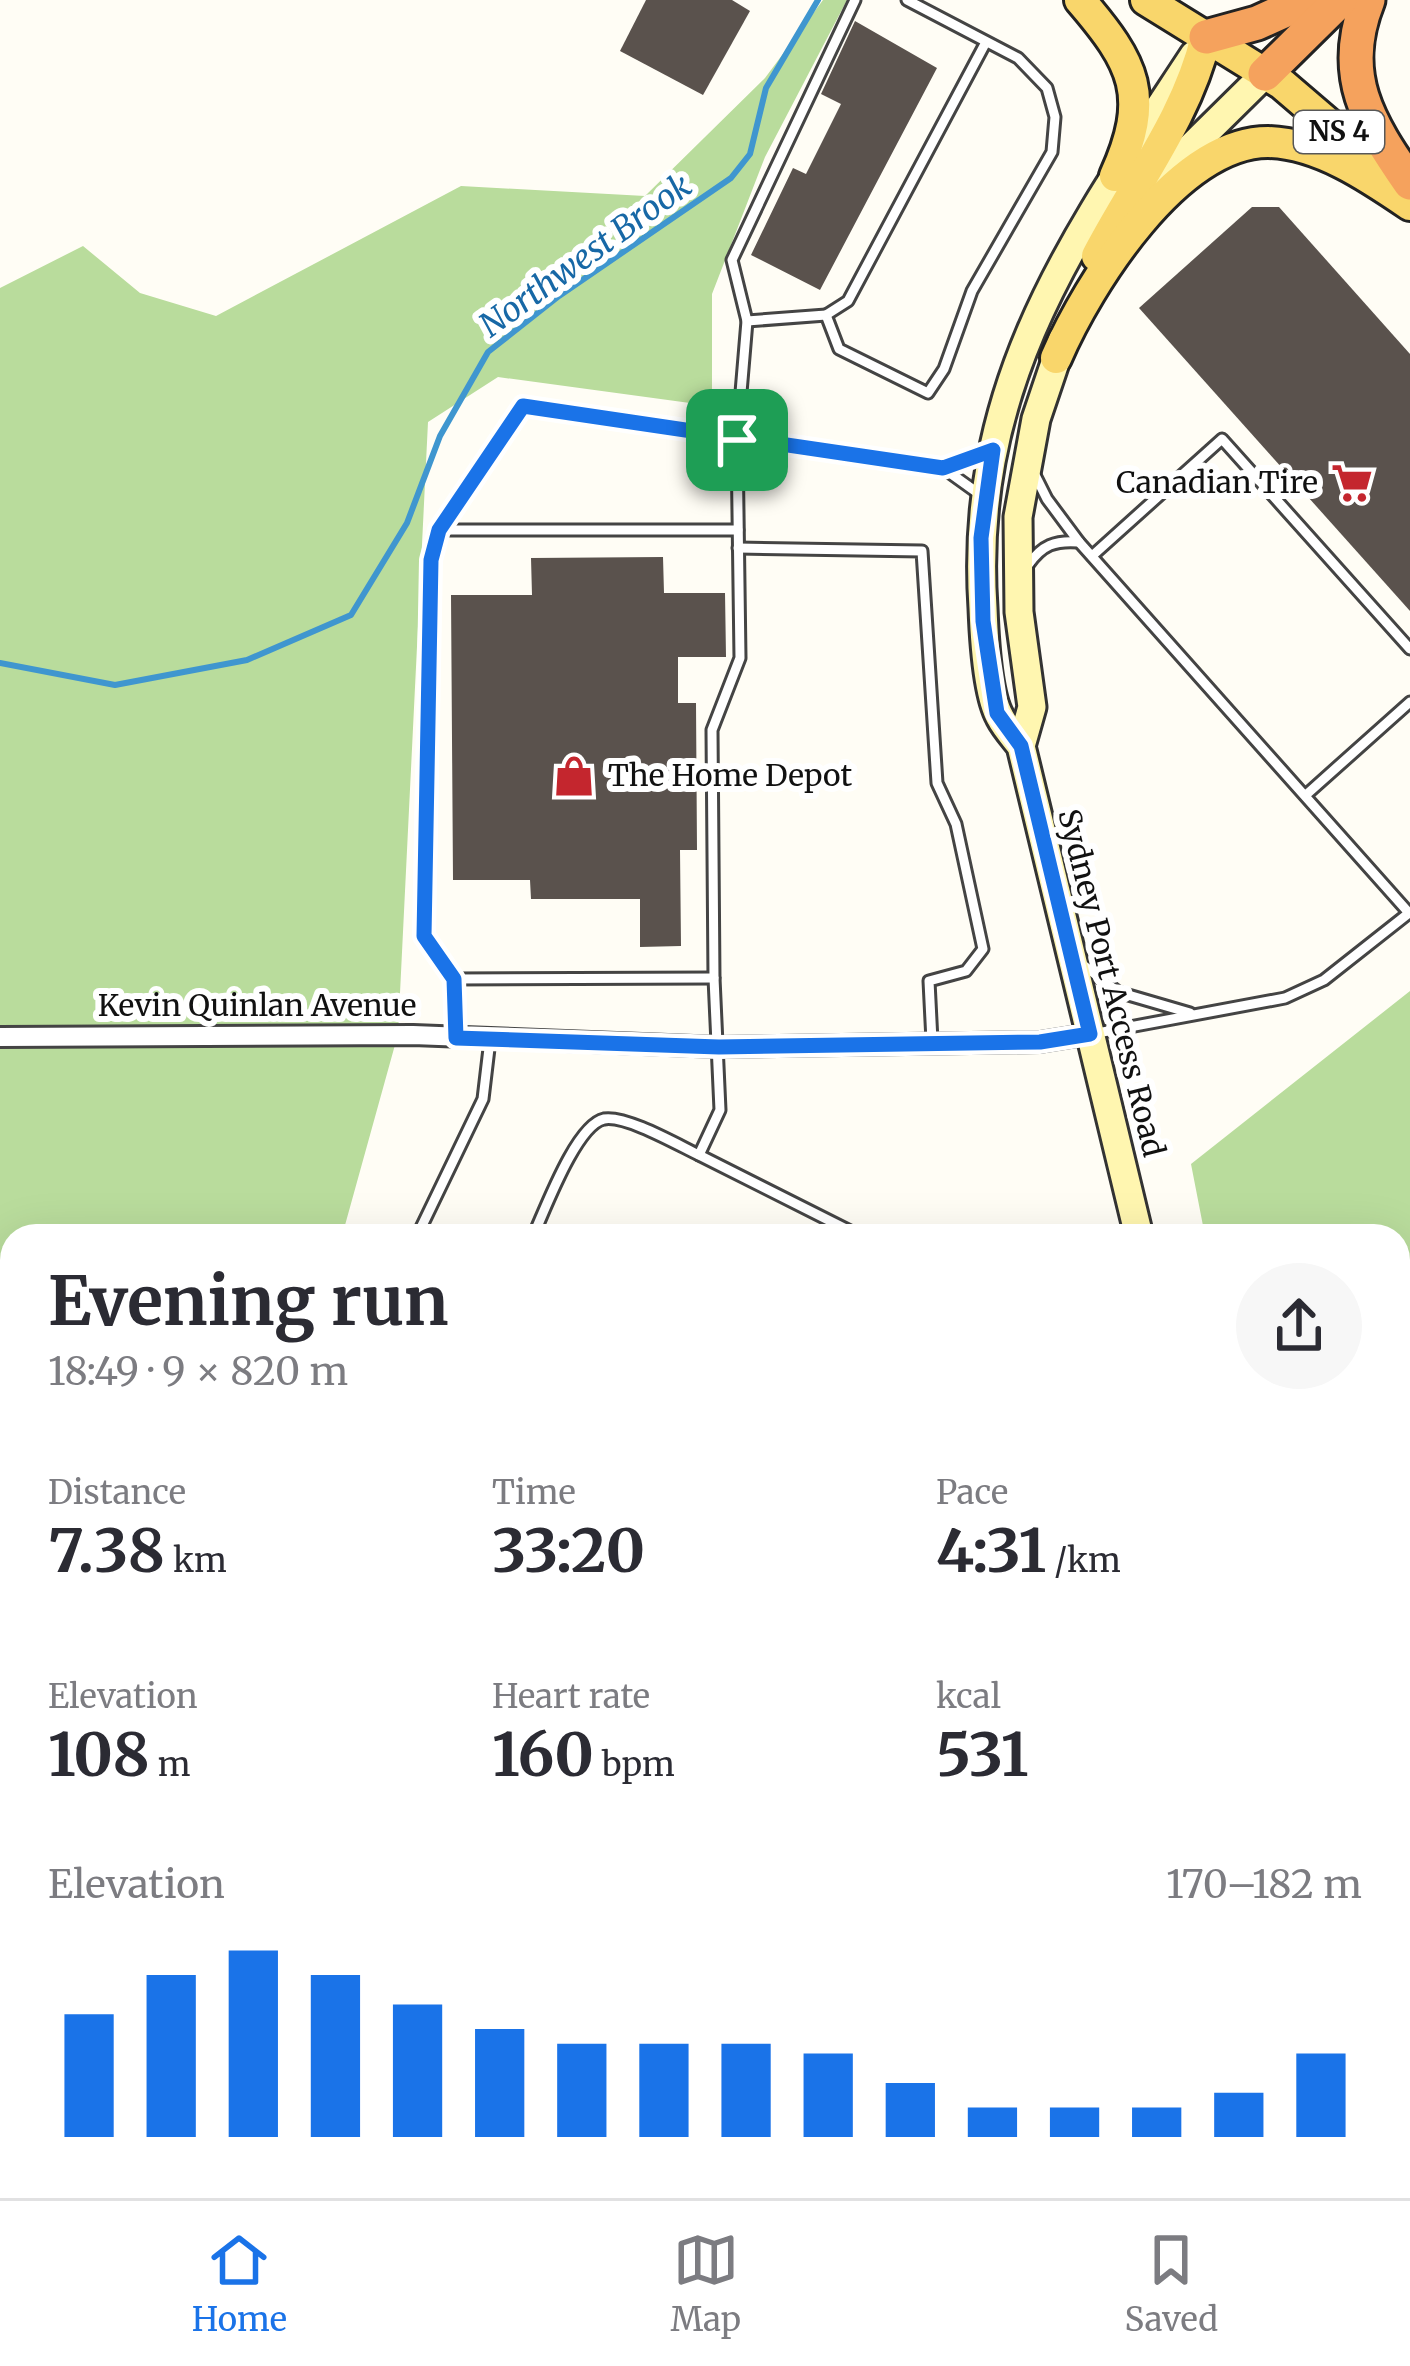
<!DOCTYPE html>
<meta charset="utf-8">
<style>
body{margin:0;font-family:Merriweather,serif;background:#f7f7f7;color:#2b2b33;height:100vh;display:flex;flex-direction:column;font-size:45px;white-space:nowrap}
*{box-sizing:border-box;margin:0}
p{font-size:39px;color:#7c7c81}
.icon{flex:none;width:66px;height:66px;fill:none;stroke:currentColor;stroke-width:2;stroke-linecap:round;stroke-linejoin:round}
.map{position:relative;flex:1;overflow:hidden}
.details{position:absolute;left:0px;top:1224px;width:1410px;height:975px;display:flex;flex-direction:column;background:#fff;border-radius:36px 36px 0 0;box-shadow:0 12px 48px #0002}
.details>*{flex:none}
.pin{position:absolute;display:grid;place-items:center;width:102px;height:102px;color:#fff;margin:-51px;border-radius:24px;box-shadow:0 6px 18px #0006}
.round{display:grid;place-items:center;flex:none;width:126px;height:126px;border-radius:63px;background:#f7f7f7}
.head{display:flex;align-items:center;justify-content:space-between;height:204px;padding:0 48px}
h1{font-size:66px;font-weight:700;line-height:90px}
.stats{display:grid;grid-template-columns:repeat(3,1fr);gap:18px;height:204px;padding:12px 48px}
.stats div{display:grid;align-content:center}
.stats b{font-size:60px;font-weight:700}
.stats small{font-size:33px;font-weight:400}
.stats p{font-size:33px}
.chart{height:336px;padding:24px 48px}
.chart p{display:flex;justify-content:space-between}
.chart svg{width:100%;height:216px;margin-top:12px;stroke:#1a73e8;stroke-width:6}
.menu{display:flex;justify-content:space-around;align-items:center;height:168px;border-top:3px solid #e1e1e2;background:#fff;font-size:33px;color:#7c7c81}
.menu a{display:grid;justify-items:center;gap:6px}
.menu .current{color:#1a73e8}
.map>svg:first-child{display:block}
</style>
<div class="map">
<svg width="1410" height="2198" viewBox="0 0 1410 2198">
<rect width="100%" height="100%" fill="#fffdf5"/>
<g fill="#b9dc9c">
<polygon points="823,0 847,0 765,157 712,294 712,406 498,377 428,422 398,1034 342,1236 12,1236 12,2041 0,2051 0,288 83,246 140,293 216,316 461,186 645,196 765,78"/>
<polygon points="1410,991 1410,1930 1398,1977 1398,1236 1205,1236 1191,1164"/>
<polygon points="743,2187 1017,2187 1016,2198 787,2198 756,2197"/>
</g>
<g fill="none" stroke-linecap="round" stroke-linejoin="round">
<polyline stroke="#3f96cf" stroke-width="6" points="0,663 115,685 247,660 351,615 407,523 440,436 488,352 559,296 731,178 750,154 766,88 818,0"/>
</g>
<g fill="#5a524d">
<polygon points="646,0 732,0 750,11 703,95 620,51"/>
<polygon points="855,21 937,68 820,290 751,255 793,168 806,174 841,104 821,94"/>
<polygon points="1252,207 1279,207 1410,354 1410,611 1139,308"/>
<polygon points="663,557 664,593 725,593 726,657 678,657 678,703 696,703 697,850 680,850 681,946 640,947 640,899 531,899 530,880 453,880 451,595 532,595 531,558"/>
</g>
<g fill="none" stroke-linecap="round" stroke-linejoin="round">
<g stroke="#444" stroke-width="15">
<g id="lane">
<polyline points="855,0 732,260 747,321 737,440 740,658 712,730 714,978 720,1110 699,1155 860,1236"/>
<polyline points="826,315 848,301 986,42"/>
<polyline points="747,321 826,315 839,349 928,393 944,369 972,291 1052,152 1055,117 1047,88 1018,58 907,0"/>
<polyline points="943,468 982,496"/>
<polyline points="1035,475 1047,499 1079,542 1409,913 1324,980 1285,998 1092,1034"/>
<polyline points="439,530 738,530"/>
<polyline points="738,548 922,551 937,783 956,824 983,949 966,971 929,981 932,1041"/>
<polyline points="1092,556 1222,439 1410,649"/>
<path d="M 1028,565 C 1042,545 1055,540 1079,542"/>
<polyline points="1307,794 1410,702"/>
<polyline points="1082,964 1118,992 1190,1013"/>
<polyline points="454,979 714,978"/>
<polyline points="456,1038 454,979 424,936 431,559 439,530 523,407 943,468 988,452"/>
<polyline points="417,1236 483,1099 490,1040"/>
<path d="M 533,1236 C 545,1210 576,1125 604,1119 C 626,1115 678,1145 699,1155"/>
</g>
</g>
<g stroke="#444" stroke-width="24">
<polyline id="street" points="0,1037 413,1035 719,1047 1040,1042 1090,1034"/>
</g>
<g stroke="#333" stroke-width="33">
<g id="secondary">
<polyline points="1143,203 1189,149 1265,74"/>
<polyline points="1021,746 1032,707 1019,612 1018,517 1036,419 1063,339"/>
<path d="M 1139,1236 L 1021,746 C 1014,737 1005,727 1000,717 C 987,694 984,635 983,608 C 968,381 1076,235 1194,55"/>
<polyline points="1054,2198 1057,2187"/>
</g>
</g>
<g stroke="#222" stroke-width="36">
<g id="primary">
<path d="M 1080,0 C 1135,64 1151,96 1115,176"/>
<polyline points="1146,0 1282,84 1393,179"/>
<path d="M 1097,256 C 1135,183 1187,117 1206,37"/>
<path d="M 1056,358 C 1088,284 1177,142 1268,142 C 1319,143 1369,177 1410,205"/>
</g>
</g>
<g stroke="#222" stroke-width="39">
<g id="highway">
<path d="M 1368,0 C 1338,75 1368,122 1410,183"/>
<polyline points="1206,37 1257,23 1308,0"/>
<polyline points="1265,74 1340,0"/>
</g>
</g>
<g stroke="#333" stroke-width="3" stroke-dasharray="12 6" stroke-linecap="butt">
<polyline points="219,2187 231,2198"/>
<polyline points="1390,2187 1410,2196"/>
</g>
<use href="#lane" stroke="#fff" stroke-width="9"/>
<use href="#street" stroke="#fff" stroke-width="18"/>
<use href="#secondary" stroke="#fff6b0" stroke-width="27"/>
<use href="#primary" stroke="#f9d66b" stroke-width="30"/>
<use href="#highway" stroke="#f5a25d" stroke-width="33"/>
<g stroke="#c4262e" stroke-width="10">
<polyline id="rail" points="0,2195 3,2198"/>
</g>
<use href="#rail" stroke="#fff" stroke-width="6" stroke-dasharray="18" stroke-linecap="butt"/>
</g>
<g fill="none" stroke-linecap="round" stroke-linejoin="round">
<g stroke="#fff" stroke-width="24">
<polygon id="route" points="523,406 943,468 993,450 981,538 983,621 997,713 1021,746 1090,1034 1040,1042 719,1047 456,1038 454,979 424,936 431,560 439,530"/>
</g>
<use href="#route" stroke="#1a73e8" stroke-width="15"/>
</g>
<defs>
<g id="supermarket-bare" transform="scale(3.24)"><path d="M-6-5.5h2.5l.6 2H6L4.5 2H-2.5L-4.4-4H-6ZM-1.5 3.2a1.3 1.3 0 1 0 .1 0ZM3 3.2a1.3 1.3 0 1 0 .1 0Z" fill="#c4262e" stroke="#fff" stroke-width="2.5" paint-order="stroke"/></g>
<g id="shop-bare" transform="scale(3.24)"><path d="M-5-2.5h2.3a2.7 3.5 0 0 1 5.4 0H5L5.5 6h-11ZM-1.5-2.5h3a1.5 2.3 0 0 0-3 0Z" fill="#c4262e" stroke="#fff" stroke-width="2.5" paint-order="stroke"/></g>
</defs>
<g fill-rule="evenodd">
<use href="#supermarket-bare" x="1352" y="483"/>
<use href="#shop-bare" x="574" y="776"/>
</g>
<g text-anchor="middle" stroke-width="12" stroke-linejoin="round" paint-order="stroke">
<rect fill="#fff" stroke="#585858" stroke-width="3" x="1294" y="111" width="90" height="42" rx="9"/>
<g font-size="27" font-weight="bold" fill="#111">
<text x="1339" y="141">NS 4</text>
</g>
<g font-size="30" fill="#111" stroke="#fff" text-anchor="end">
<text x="1318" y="493">Canadian Tire</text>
<text x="608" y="786" text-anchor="start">The Home Depot</text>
</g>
<g font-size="30" fill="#111" stroke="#fff">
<text transform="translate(1111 983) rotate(76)" y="10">Sydney Port Access Road</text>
<text x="257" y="1016">Kevin Quinlan Avenue</text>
</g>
<g font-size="33" font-style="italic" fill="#1768a6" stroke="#fff">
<text transform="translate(585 255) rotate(-36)" y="12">Northwest Brook</text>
</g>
</g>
</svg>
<div class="pin" style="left:737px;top:440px;background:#1e9e55"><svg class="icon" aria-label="arrive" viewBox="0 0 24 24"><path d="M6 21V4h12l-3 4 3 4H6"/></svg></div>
<section class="details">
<div class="head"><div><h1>Evening run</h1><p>18:49 · 9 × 820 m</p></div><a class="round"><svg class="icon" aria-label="share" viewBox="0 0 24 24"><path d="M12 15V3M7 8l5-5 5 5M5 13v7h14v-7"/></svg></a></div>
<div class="stats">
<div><p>Distance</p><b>7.38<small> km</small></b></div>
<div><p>Time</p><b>33:20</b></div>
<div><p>Pace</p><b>4:31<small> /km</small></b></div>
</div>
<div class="stats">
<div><p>Elevation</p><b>108<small> m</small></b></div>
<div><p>Heart rate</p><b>160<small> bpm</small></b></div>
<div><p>kcal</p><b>531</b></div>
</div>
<div class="chart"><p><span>Elevation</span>170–182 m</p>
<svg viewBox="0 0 160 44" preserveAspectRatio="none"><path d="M5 44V19M15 44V11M25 44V6M35 44V11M45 44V17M55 44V22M65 44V25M75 44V25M85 44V25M95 44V27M105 44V33M115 44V38M125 44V38M135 44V38M145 44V35M155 44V27"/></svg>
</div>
</section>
</div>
<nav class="menu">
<a class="current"><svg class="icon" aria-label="home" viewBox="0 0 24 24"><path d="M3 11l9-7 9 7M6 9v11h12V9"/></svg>Home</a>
<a><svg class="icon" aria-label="map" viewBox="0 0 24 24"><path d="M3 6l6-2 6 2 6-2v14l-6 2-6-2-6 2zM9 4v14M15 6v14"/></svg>Map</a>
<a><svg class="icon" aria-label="saved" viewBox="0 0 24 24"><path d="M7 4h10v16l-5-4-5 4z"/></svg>Saved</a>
</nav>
